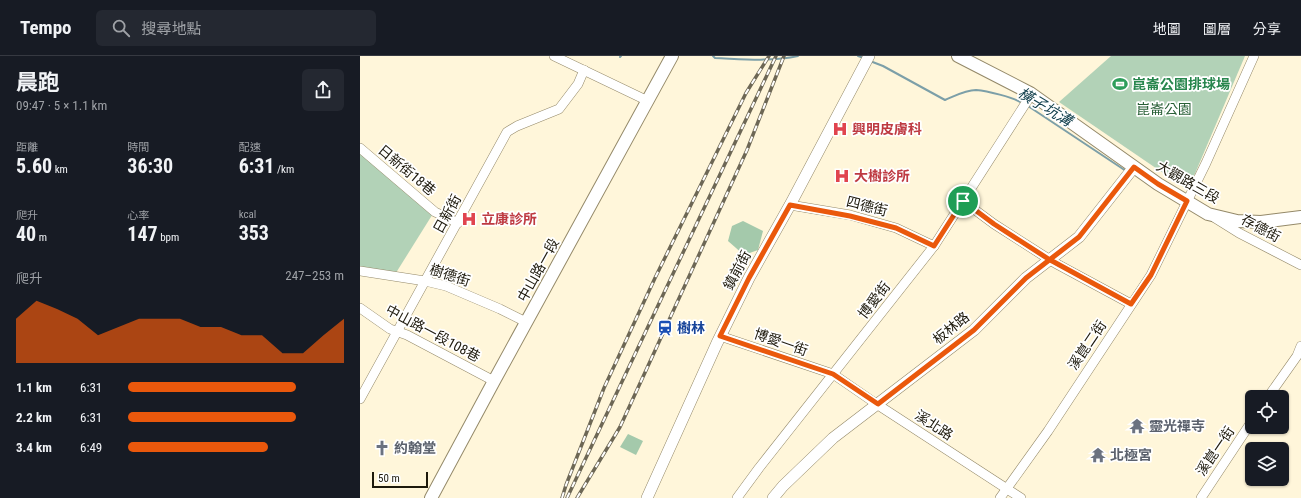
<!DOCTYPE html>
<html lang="zh-TW">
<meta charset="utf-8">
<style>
body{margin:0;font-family:"Roboto Condensed","Noto Sans TC",sans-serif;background:#242831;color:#f1f3f6;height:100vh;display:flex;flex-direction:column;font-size:15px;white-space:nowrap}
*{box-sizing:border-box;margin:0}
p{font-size:13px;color:#9ea1a6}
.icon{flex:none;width:22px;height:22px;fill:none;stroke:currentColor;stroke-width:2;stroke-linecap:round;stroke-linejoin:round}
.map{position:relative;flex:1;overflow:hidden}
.side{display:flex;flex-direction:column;background:#171b24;width:360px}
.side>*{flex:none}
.controls{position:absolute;left:885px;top:334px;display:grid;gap:8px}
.controls a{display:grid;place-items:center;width:44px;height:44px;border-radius:6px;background:#171b24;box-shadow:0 1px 3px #0004;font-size:20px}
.scale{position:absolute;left:12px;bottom:10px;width:56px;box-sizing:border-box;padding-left:4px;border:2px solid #1d190c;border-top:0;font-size:11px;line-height:14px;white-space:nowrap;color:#1d190c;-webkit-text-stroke:3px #fff;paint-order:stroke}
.pin{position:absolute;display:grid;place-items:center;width:34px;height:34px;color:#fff;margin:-17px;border:2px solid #fff;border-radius:50%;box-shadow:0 1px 4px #0007}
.round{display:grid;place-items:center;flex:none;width:42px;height:42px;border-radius:6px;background:#242831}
.headline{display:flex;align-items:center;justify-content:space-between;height:68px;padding:0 16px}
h1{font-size:22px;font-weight:700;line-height:30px}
.metrics{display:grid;grid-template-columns:repeat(3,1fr);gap:6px;height:68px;padding:4px 16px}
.metrics div{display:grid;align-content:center}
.metrics b{font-size:20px;font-weight:700}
.metrics small{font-size:11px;font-weight:400}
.metrics p{font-size:11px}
.chart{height:112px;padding:8px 16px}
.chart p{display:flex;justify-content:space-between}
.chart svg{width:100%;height:72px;margin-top:4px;fill:#ea580c;opacity:.7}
ul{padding:0 16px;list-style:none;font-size:13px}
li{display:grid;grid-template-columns:64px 48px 1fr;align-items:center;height:30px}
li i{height:10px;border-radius:5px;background:#ea580c}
header{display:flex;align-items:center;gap:24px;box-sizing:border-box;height:56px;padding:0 20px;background:#171b24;border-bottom:1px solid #363941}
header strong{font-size:19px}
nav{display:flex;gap:22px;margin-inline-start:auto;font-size:14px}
.search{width:280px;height:36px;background:#242831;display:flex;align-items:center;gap:10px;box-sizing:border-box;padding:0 14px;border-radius:6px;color:#9ea1a6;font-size:15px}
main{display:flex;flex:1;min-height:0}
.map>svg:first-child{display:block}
</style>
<header>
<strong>Tempo</strong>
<div class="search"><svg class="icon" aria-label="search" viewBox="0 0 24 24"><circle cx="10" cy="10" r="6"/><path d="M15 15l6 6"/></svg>搜尋地點</div>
<nav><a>地圖</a><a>圖層</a><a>分享</a></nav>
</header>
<main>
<section class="side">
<div class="headline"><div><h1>晨跑</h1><p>09:47 · 5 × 1.1 km</p></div><a class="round"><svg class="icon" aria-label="share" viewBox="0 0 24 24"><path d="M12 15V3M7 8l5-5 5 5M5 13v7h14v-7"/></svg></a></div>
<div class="metrics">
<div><p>距離</p><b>5.60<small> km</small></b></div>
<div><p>時間</p><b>36:30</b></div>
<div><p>配速</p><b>6:31<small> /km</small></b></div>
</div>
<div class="metrics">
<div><p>爬升</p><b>40<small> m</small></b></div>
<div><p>心率</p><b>147<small> bpm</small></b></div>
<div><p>kcal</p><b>353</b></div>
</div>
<div class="chart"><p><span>爬升</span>247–253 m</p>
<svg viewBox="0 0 160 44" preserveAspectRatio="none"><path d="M0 44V17L10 6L20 11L30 17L40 27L50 22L60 17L70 17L80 17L90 22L100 22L110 27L120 27L130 38L140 38L150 27L160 17V44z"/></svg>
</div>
<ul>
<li><b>1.1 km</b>6:31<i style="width:78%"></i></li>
<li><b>2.2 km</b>6:31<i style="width:78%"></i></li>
<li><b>3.4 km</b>6:49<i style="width:65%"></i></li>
</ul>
</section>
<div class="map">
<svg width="941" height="442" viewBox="0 0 941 442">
<rect width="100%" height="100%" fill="#fff6da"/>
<g fill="#b2d2b7">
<polygon points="751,0 885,0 828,134 699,46"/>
<polygon points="0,96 74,156 34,220 0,214"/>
</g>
<g fill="#a4c9ab">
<polygon points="383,165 403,175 398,194 384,199 368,185 372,170"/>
<polygon points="268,378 283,385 276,399 260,391"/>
</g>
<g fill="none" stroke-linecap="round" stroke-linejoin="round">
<g stroke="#7c9fa8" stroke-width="2">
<path d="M 353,0 L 355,2 C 382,3 411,6 438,0"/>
<polyline points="498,0 504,2"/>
<polyline points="260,1 261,0"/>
<path d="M 510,5 L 523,10 L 585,44 C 595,40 605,34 616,34 C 627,35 653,41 662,47"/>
<polyline points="668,50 766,115"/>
</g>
<g stroke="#948969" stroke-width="10">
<g id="minor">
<polyline points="194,0 288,45"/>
<polyline points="0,92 75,156 98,167"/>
<polyline points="603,145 634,168 695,207 771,248"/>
<polyline points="430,149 490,159 536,172 574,190"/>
<polyline points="855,162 879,177 941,209"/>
<polyline points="0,215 65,225 86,230 140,253 166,266"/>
<polyline points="0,252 30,273 47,279 134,325"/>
<polyline points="360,280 473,318 518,349 661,442"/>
<polyline points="908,341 937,300 941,290"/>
<polyline points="0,343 147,76 157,70 199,53 218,28 224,14"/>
<polyline points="377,442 399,412 574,190 669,42 670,37"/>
<polyline points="640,442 688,375 791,219 846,107 894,0"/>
<polyline points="841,442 892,365"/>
</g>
</g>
<g stroke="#948969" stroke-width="12">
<g id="tertiary">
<polyline points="287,442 357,287 389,222 430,149 509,0"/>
<polyline points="413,442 423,430 473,382 614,274 666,222 719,181 774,111"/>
</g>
</g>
<g stroke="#948969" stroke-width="14">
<g id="secondary">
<polyline points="598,0 670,37 798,128 848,158 877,165 901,166 941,161"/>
<polyline points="71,442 134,325 312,0"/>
</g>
</g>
<use href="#minor" stroke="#fff" stroke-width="9"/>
<use href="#tertiary" stroke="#fff" stroke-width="11"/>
<use href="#secondary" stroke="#fff" stroke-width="12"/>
<g stroke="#6d6755" stroke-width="3.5">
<g id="rail">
<polyline points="202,442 206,429 244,332 295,222 386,37 409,0"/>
<polyline points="207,442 416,0"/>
<polyline points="217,442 260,371 387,94 424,0"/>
</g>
</g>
<use href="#rail" stroke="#fff" stroke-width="2" stroke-dasharray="6" stroke-linecap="butt"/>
</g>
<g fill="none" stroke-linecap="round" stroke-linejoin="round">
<g stroke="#fff" stroke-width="8">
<polyline id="route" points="603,145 574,190 536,172 490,160 430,149 389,222 360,280 473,318 518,348 614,274 666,222 719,181 774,111 798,128 827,145 791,219 771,248 694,206 690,204 634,168 603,145"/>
</g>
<use href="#route" stroke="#ea580c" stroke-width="5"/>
</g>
<defs>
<g id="stadium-bare" transform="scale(1.2)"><path d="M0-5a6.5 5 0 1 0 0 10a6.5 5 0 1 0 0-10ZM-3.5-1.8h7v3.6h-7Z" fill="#2e9e5b" stroke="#fff" stroke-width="2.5" paint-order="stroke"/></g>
<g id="hospital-bare" transform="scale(1.2)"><path d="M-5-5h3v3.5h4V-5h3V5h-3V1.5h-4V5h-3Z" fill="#e0444e" stroke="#fff" stroke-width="2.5" paint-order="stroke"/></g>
<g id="station-bare" transform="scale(1.2)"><path d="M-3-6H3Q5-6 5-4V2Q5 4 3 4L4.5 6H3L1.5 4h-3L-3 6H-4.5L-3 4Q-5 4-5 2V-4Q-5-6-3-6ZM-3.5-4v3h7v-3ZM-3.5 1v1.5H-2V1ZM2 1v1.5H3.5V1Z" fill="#1a4fb4" stroke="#fff" stroke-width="2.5" paint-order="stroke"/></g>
<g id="temple-bare" transform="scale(1.2)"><path d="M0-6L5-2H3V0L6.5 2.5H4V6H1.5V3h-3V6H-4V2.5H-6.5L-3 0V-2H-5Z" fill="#6b7280" stroke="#fff" stroke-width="2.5" paint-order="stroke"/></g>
<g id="church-bare" transform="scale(1.2)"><path d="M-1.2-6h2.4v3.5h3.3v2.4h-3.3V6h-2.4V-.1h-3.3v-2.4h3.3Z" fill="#6b7280" stroke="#fff" stroke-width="2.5" paint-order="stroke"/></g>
</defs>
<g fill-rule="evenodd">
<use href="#stadium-bare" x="760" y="28"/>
<use href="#hospital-bare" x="480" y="73"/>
<use href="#hospital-bare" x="482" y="120"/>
<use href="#hospital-bare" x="109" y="163"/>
<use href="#station-bare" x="305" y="272"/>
<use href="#temple-bare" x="777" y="370"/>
<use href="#church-bare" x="22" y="392"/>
<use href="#temple-bare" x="738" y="399"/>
</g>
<g text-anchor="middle" stroke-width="3.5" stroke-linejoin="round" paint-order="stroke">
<g font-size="14" font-weight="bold" fill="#27864d" stroke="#fff" text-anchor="start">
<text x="772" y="33">崑崙公園排球場</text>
</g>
<g font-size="14" fill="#285f36" stroke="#fff">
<text x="804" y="58">崑崙公園</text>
</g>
<g font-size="14" font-weight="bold" fill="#be3a42" stroke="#fff" text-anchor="start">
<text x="492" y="78">興明皮膚科</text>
<text x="494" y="125">大樹診所</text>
<text x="121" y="168">立康診所</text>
</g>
<g font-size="14" fill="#1d190c" stroke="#fff">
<text transform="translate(47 114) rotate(40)" y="5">日新街18巷</text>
<text transform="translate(828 126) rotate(30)" y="5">大觀路三段</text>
<text transform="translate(507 150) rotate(14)" y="5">四德街</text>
<text transform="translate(87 158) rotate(-61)" y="5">日新街</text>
<text transform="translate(901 172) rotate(28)" y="5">存德街</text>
<text transform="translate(178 214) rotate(-61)" y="5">中山路一段</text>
<text transform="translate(377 214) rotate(-62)" y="5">鎮前街</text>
<text transform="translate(90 219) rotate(18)" y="5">樹德街</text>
<text transform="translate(514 244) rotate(-52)" y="5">博愛街</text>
<text transform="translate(591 272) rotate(-39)" y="5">板林路</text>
<text transform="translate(73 277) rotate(28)" y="5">中山路一段108巷</text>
<text transform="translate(421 286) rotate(19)" y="5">博愛一街</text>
<text transform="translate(727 289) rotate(-56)" y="5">溪崑二街</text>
<text transform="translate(574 369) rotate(33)" y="5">溪北路</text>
<text transform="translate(855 395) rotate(-56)" y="5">溪崑一街</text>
</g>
<g font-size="14" font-weight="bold" fill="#164399" stroke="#fff" text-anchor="start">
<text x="317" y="277">樹林</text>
</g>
<g font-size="14" font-weight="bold" fill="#5b616d" stroke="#fff" text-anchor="start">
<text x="789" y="375">靈光禪寺</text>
<text x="34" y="397">約翰堂</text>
<text x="750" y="404">北極宮</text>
</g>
<g font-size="15" font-style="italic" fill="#14414e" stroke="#fff">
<text transform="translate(685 51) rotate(31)" y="5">橫子坑溝</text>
</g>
</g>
</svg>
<div class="controls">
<a><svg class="icon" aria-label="locate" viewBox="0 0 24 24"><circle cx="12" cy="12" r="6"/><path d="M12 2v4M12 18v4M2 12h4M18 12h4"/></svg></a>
<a><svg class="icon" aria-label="layers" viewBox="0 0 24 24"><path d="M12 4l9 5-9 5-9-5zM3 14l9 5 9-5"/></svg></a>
</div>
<div class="scale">50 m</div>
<div class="pin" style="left:603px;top:145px;background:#1e9e55"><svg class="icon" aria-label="arrive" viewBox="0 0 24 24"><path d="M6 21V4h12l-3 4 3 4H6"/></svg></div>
</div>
</main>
